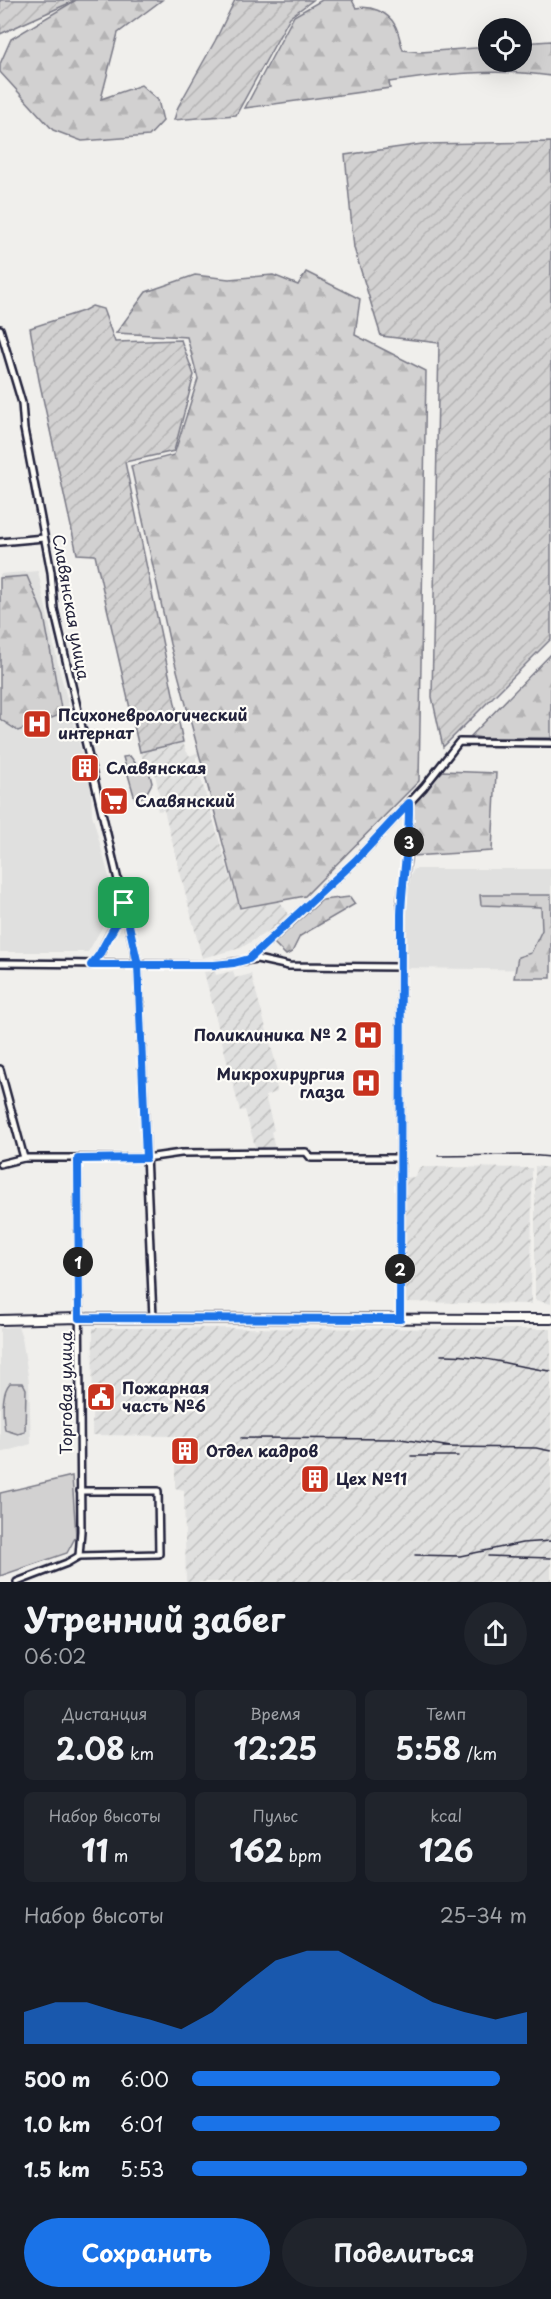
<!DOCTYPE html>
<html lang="ru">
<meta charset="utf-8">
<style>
body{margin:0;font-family:"Playpen Sans",sans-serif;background:#20242c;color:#f1f3f6;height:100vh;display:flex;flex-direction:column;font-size:22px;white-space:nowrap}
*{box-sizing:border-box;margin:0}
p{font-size:20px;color:#9ea1a6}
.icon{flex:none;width:33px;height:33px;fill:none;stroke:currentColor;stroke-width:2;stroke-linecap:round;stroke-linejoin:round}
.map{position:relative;height:1582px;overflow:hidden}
.panel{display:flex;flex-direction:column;background:#171b24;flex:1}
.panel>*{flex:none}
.buttons{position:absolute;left:478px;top:18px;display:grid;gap:12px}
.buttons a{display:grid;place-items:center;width:54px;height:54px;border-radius:50%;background:#171b24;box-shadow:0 6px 24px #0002;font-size:30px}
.pin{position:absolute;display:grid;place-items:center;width:51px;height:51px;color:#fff;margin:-26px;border-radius:12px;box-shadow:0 3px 9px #0006}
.km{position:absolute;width:30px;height:30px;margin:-15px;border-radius:50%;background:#222;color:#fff;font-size:16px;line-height:30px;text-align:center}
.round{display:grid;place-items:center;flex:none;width:63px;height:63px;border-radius:32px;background:#20242c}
.headline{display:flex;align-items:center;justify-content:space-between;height:102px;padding:0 24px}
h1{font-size:33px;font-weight:700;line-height:45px}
.figures{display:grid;grid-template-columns:repeat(3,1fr);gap:9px;height:102px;padding:6px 24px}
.figures div{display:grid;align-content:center;border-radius:9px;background:#20242c;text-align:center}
.figures b{font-size:30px;font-weight:700}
.figures small{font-size:16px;font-weight:400}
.figures p{font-size:16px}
.chart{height:168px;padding:12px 24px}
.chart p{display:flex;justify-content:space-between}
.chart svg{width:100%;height:108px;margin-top:6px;fill:#1a73e8;opacity:.7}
.primary-button{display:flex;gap:12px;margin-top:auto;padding:12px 24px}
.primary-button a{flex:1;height:69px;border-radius:36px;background:#1a73e8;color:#fff;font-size:24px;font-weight:700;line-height:69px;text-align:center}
.primary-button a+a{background:#20242c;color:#f1f3f6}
ul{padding:0 24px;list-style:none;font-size:20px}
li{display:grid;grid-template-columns:96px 72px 1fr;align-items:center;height:45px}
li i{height:15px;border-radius:8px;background:#1a73e8}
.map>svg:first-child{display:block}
</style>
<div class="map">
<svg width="551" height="1582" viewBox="0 0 551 1582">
<defs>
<pattern id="industrial-furrows" width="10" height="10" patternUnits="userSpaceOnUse" patternTransform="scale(1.5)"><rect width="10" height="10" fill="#e0e0df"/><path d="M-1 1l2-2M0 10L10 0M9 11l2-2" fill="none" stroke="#c0c0c0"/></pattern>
<pattern id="forest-firs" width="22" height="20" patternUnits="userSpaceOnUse" patternTransform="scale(1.5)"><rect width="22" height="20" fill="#d2d1d1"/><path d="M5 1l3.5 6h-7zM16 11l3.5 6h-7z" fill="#b4b3b4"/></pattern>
<pattern id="garden-furrows" width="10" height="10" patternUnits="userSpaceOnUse" patternTransform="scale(1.5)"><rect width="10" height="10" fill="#d2d1d1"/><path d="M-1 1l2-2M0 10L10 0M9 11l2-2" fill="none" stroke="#b4b3b4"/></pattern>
</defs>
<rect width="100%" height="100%" fill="#f0efec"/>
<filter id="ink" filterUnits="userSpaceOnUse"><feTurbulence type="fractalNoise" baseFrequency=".0167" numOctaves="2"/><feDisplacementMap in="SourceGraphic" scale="12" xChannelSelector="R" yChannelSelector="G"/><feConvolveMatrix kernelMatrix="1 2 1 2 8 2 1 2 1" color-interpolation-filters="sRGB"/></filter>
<g filter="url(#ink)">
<g fill="#e0e0df">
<polygon points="38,571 59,669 91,788 92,814 116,903 88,952 0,952 0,574"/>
<polygon points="414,869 551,869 551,970 405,968 407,882"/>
<polygon points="18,1326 22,1338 29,1382 31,1444 0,1453 0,1328"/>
</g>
<g fill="url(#industrial-furrows)">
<polygon points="183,742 186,751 190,756 200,751 201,755 196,757 196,762 240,910 278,899 291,917 241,948 202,958 164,810 158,811 155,800 160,798 152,760 144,762 140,752"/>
<polygon points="210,971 211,973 215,971 216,975 233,971 235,978 251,974 281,1082 276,1084 277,1092 265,1096 274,1130 271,1132 275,1149 270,1150 268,1147 256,1150 245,1110 240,1111 204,972"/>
<polygon points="535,1166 551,1168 551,1304 535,1300"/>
<polygon points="419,1167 532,1168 531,1304 404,1302 405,1178 416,1177"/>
<polygon points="93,1328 551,1329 551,1582 186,1582 184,1490 175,1488 175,1436 92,1435"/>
</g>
<g fill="url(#forest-firs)" stroke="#7a7a86" stroke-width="1.5">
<polygon points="76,0 162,0 118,33 101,99 141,85 158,100 163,121 149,136 82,141 53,130 0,72 0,64 11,39"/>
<path d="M 322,0 L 352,0 L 356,8 C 370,5 388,12 395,25 C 399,32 400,42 403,50 L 421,52 L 489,47 L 489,62 L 522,62 L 522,43 L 551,41 L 551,76 C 496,68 443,74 389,82 L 390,88 L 245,108 L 294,16 Z"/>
<polygon points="306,272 360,299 355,335 426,371 419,781 305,896 240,908 170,644 131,466 174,455 198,379 187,337 116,333 146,292 195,275 229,279 273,275 298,285"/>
<polygon points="27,576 44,616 62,714 18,731 0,719 0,578"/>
<polygon points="551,654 551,738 482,738 471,736"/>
<polygon points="443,771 496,773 492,851 412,856 414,801"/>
<polygon points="480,895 551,895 551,978 514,978 518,957 531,953 542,930 541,907 481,905"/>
<polygon points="350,897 355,904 300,936 292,952 286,955 274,943 322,900"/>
</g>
<g fill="#d2d1d1" stroke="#7a7a86" stroke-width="1.5">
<polygon points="130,756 136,764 148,767 152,783 145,796 135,799 123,757"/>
<path d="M 10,1383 L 23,1383 L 26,1389 L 25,1432 L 18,1434 L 5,1430 C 3,1417 1,1393 10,1383 Z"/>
<polygon points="72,1476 76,1536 67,1553 0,1576 0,1493"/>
</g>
<g fill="url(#garden-furrows)" stroke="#7a7a86" stroke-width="1.5">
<polygon points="0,0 76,0 0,34"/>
<polygon points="235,0 313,0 290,17 236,115 174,120 178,107 215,41"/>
<polygon points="551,142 551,639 443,747 432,697 439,343 381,336 354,248 345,155 422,144"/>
<polygon points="92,306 103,309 115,342 181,340 194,375 174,451 125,462 183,742 140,752 95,555 77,554 39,380 30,328 83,311"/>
</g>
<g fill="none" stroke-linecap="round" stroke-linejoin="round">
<g stroke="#22223b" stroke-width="10">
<g id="street">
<polyline points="0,329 22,403 24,429 51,572 54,609 138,965 153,1318"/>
<polyline points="0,542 44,538"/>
<polyline points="249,959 356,860 424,787 459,742 551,743"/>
<polyline points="0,963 214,965 257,959 289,966 400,967"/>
<polyline points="91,965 99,955 124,907"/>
<polyline points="0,1069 24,1158"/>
<polyline points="78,1159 81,1531 79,1556"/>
<polyline points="0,1164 24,1158 146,1158 181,1153 306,1152 311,1158 399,1158"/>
<polyline points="400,1319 401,901 409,843 409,803"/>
<polyline points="17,1582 67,1563 79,1556 159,1554 158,1491 80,1491"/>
</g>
</g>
<g stroke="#22223b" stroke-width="12">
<polyline id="secondary" points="0,1320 79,1318 551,1319"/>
</g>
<use href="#street" stroke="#fdfcf7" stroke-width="5"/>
<use href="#secondary" stroke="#fdfcf7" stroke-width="8"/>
<g stroke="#22223b" stroke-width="1.5">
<polyline points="438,1156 528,1155 551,1157"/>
<path d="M 441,1355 C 479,1354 514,1367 551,1371"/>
<polyline points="241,1438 401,1439 451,1447"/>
<polyline points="443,1447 536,1448 551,1451"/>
<polyline points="411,1456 458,1456"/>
<polyline points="415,1555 460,1556 522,1543 551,1541"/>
<polyline points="488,1556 551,1558"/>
</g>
</g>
</g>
<g fill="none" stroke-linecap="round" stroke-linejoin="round" filter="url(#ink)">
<g stroke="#fff" stroke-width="12">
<path id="route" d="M 124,903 L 138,965 L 146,1158 L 78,1159 L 79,1318 L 400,1319 L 401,915 C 402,877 410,841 409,803 L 356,860 L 249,959 L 234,963 L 214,965 L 91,965 L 99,955 L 123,911 L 124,903"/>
</g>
<use href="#route" stroke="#1a73e8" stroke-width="8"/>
</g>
<defs>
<g id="hospital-square" transform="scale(1.5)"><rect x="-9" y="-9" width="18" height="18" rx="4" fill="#c8321e" stroke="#fdfcf7"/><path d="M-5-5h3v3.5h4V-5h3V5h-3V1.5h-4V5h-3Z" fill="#fff"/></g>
<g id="building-square" transform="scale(1.5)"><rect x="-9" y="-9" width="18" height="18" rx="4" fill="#c8321e" stroke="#fdfcf7"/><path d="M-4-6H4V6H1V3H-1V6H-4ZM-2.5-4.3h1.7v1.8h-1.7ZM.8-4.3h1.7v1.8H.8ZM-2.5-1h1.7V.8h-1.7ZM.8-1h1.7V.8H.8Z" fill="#fff"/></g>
<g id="supermarket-square" transform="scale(1.5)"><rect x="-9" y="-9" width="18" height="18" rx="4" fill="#c8321e" stroke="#fdfcf7"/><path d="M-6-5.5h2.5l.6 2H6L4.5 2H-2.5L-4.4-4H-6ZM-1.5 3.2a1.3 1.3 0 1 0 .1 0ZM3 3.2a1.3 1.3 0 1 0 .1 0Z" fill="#fff"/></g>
<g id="civic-square" transform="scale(1.5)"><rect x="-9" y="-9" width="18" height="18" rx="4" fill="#c8321e" stroke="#fdfcf7"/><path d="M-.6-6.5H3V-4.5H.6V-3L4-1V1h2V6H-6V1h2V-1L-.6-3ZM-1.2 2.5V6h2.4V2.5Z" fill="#fff"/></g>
</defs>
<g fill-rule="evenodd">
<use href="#hospital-square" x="37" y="724"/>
<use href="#building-square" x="85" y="768"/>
<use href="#supermarket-square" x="114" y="801"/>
<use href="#hospital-square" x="368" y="1035"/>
<use href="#hospital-square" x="366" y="1083"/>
<use href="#civic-square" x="101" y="1397"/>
<use href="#building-square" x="185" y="1451"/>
<use href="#building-square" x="315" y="1479"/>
</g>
<g text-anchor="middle" stroke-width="4.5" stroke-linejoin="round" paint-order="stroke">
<g font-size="16" fill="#22223b" stroke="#fdfcf7">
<text transform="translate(71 607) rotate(80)" y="6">Славянская улица</text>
<text transform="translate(66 1393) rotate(-90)" y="6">Торговая улица</text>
</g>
<g font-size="16" font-weight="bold" fill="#22223b" stroke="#fdfcf7" text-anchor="start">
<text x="58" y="721">Психоневрологический<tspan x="58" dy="18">интернат</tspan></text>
<text x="106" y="774">Славянская</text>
<text x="135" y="807">Славянский</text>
<text x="347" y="1041" text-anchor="end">Поликлиника № 2</text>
<text x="345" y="1080" text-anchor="end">Микрохирургия<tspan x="345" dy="18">глаза</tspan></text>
<text x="122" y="1394">Пожарная<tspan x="122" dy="18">часть №6</tspan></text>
<text x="206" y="1457">Отдел кадров</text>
<text x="336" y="1485">Цех №11</text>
</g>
</g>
</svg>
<div class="buttons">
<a><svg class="icon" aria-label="locate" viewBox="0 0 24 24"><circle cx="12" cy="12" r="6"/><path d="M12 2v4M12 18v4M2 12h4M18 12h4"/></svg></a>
</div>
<div class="pin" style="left:124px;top:903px;background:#1e9e55"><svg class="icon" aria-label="arrive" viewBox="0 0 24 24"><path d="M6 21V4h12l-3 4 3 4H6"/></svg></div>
<b class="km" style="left:78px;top:1262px">1</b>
<b class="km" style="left:400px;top:1269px">2</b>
<b class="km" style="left:409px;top:842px">3</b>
</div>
<section class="panel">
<div class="headline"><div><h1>Утренний забег</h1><p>06:02</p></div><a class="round"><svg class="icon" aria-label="share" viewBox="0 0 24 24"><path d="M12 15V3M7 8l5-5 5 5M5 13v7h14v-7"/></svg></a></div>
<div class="figures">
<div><p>Дистанция</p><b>2.08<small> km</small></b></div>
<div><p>Время</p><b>12:25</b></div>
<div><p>Темп</p><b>5:58<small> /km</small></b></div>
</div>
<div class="figures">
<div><p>Набор высоты</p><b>11<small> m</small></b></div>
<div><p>Пульс</p><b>162<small> bpm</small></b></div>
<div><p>kcal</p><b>126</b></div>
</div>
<div class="chart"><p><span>Набор высоты</span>25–34 m</p>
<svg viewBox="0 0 160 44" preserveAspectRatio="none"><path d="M0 44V31L10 27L20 27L30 31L40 34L50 38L60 31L70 20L80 10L90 6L100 6L110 13L120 20L130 27L140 31L150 34L160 31V44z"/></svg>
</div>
<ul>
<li><b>500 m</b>6:00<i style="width:92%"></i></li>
<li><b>1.0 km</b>6:01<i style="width:92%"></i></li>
<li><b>1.5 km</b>5:53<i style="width:100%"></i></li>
</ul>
<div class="primary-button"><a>Сохранить</a><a>Поделиться</a></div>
</section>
